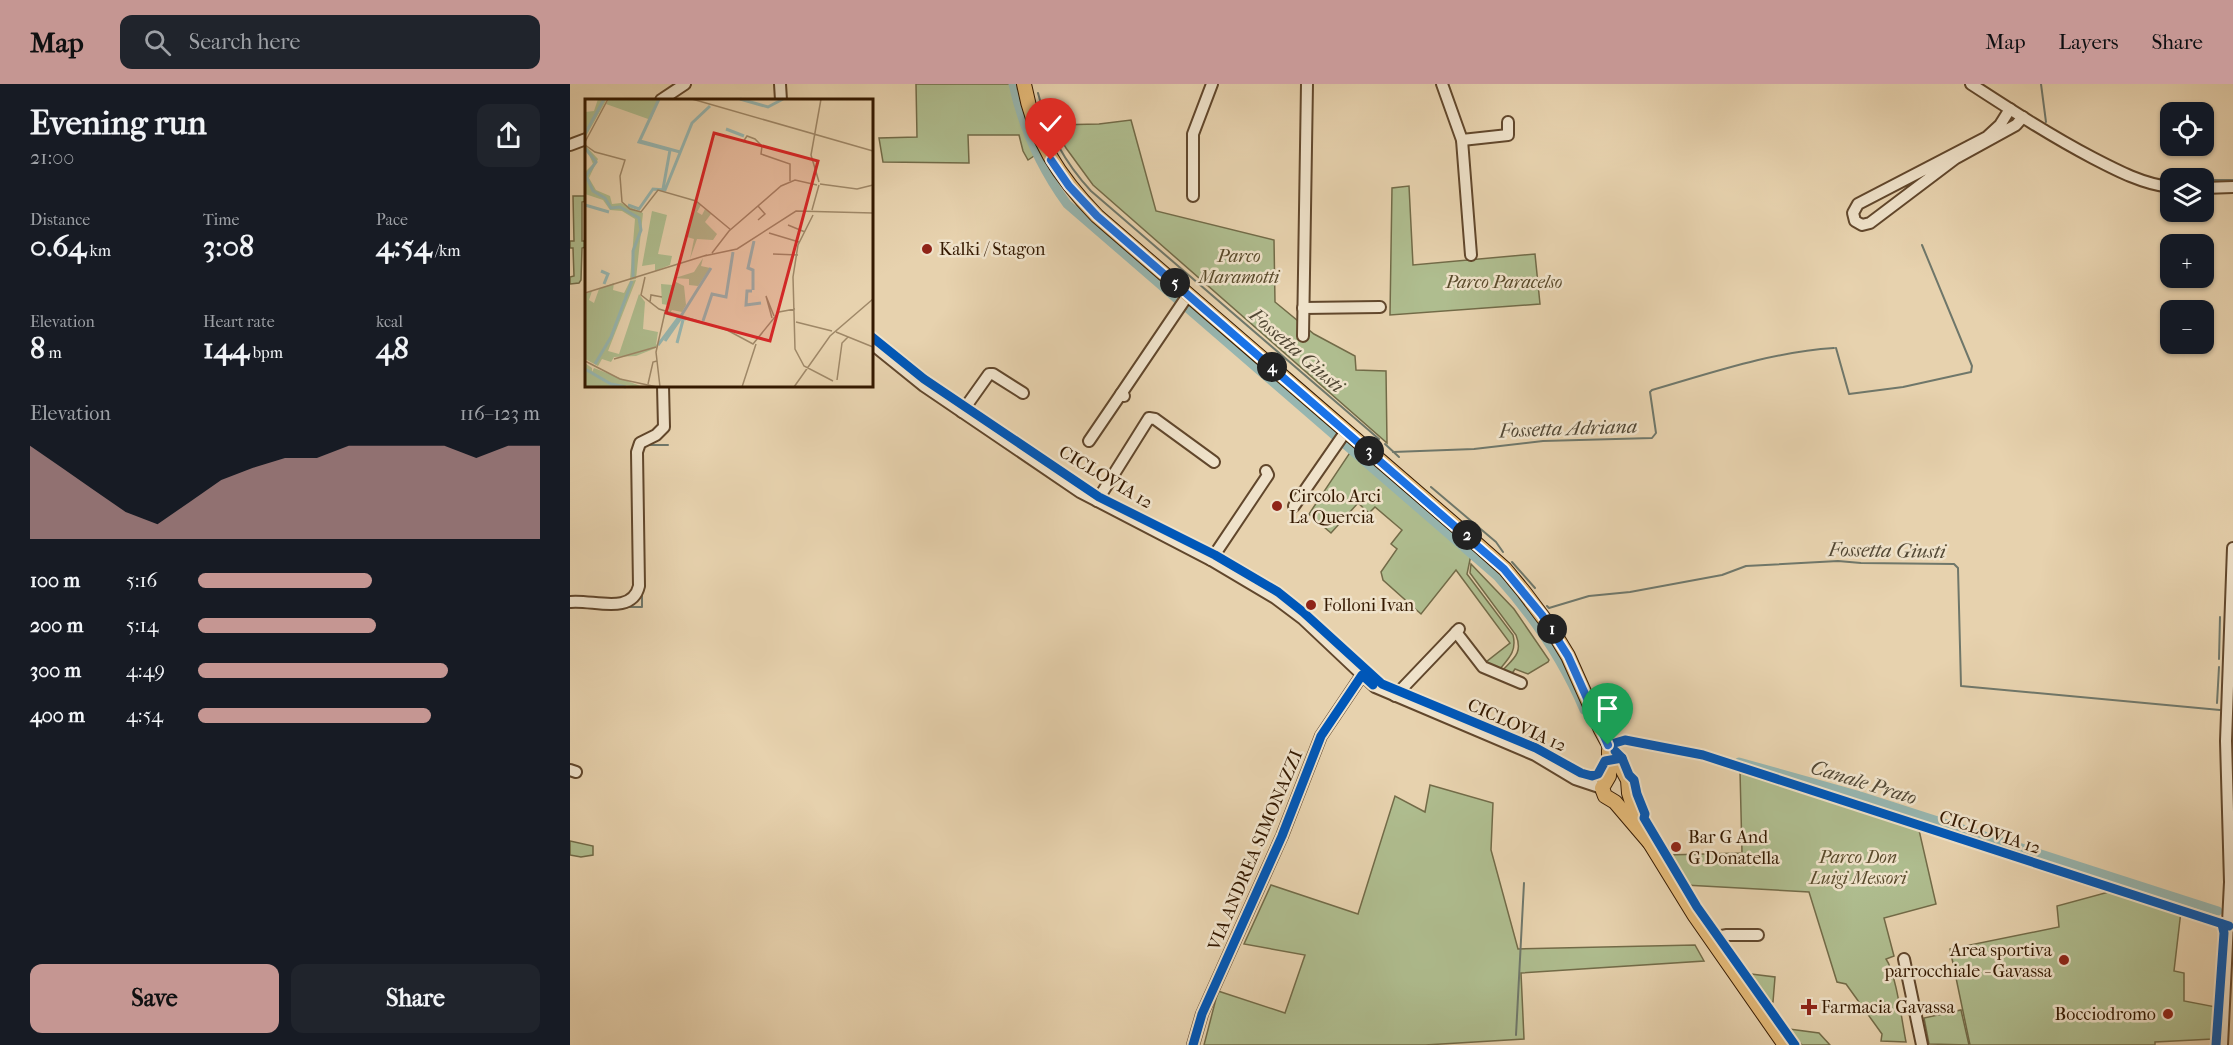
<!DOCTYPE html>
<meta charset="utf-8">
<style>
body{margin:0;font-family:"IM FELL French Canon",serif;background:#20242c;color:#f1f3f6;height:100vh;display:flex;flex-direction:column;font-size:22px;white-space:nowrap}
*{box-sizing:border-box;margin:0}
p{font-size:20px;color:#9ea1a6}
.icon{flex:none;width:33px;height:33px;fill:none;stroke:currentColor;stroke-width:2;stroke-linecap:round;stroke-linejoin:round}
.map{position:relative;flex:1;overflow:hidden}
.drawer{display:flex;flex-direction:column;background:#171b24;width:570px}
.drawer>*{flex:none}
.fabs{position:absolute;left:1590px;top:18px;display:grid;gap:12px}
.fabs a{display:grid;place-items:center;width:54px;height:54px;border-radius:12px;background:#171b24;box-shadow:0 2px 4px #0004;font-size:30px}
.pin{position:absolute;display:grid;place-items:center;width:51px;height:51px;color:#fff;margin:-62px -26px;border-radius:50% 50% 50% 0;rotate:-45deg;box-shadow:0 0 6px #0007}
.pin .icon{rotate:45deg}
.km{position:absolute;width:30px;height:30px;margin:-15px;border-radius:50%;background:#222;color:#fff;font-size:16px;line-height:30px;text-align:center}
.round{display:grid;place-items:center;flex:none;width:63px;height:63px;border-radius:12px;background:#20242c}
.overview{display:flex;align-items:center;justify-content:space-between;height:102px;padding:0 30px}
h1{font-size:33px;font-weight:700;line-height:45px}
.figures{display:grid;grid-template-columns:repeat(3,1fr);gap:9px;height:102px;padding:6px 30px}
.figures div{display:grid;align-content:center}
.figures b{font-size:30px;font-weight:700}
.figures small{font-size:16px;font-weight:400}
.figures p{font-size:16px}
.chart{height:168px;padding:12px 30px}
.chart p{display:flex;justify-content:space-between}
.chart svg{width:100%;height:108px;margin-top:6px;fill:#c59692;opacity:.7}
.button{display:flex;gap:12px;margin-top:auto;padding:12px 30px}
.button a{flex:1;height:69px;border-radius:12px;background:#c59692;color:#111;font-size:24px;font-weight:700;line-height:69px;text-align:center}
.button a+a{background:#20242c;color:#f1f3f6}
ul{padding:0 30px;list-style:none;font-size:20px}
li{display:grid;grid-template-columns:96px 72px 1fr;align-items:center;height:45px}
li i{height:15px;border-radius:8px;background:#c59692}
header{display:flex;align-items:center;gap:36px;box-sizing:border-box;height:84px;padding:0 30px;background:#c59692;color:#111}
header strong{font-size:28px}
nav{display:flex;gap:33px;margin-inline-start:auto;font-size:21px}
.search{width:420px;height:54px;background:#20242c;display:flex;align-items:center;gap:15px;box-sizing:border-box;padding:0 21px;border-radius:12px;color:#9ea1a6;font-size:22px}
main{display:flex;flex:1;min-height:0}
.map>svg:first-child{display:block}
</style>
<header>
<strong>Map</strong>
<div class="search"><svg class="icon" aria-label="search" viewBox="0 0 24 24"><circle cx="10" cy="10" r="6"/><path d="M15 15l6 6"/></svg>Search here</div>
<nav><a>Map</a><a>Layers</a><a>Share</a></nav>
</header>
<main>
<section class="drawer">
<div class="overview"><div><h1>Evening run</h1><p>21:00</p></div><a class="round"><svg class="icon" aria-label="share" viewBox="0 0 24 24"><path d="M12 15V3M7 8l5-5 5 5M5 13v7h14v-7"/></svg></a></div>
<div class="figures">
<div><p>Distance</p><b>0.64<small> km</small></b></div>
<div><p>Time</p><b>3:08</b></div>
<div><p>Pace</p><b>4:54<small> /km</small></b></div>
</div>
<div class="figures">
<div><p>Elevation</p><b>8<small> m</small></b></div>
<div><p>Heart rate</p><b>144<small> bpm</small></b></div>
<div><p>kcal</p><b>48</b></div>
</div>
<div class="chart"><p><span>Elevation</span>116–123 m</p>
<svg viewBox="0 0 160 44" preserveAspectRatio="none"><path d="M0 44V6L10 15L20 24L30 33L40 38L50 29L60 20L70 15L80 11L90 11L100 6L110 6L120 6L130 6L140 11L150 6L160 6V44z"/></svg>
</div>
<ul>
<li><b>100 m</b>5:16<i style="width:51%"></i></li>
<li><b>200 m</b>5:14<i style="width:52%"></i></li>
<li><b>300 m</b>4:49<i style="width:73%"></i></li>
<li><b>400 m</b>4:54<i style="width:68%"></i></li>
</ul>
<div class="button"><a>Save</a><a>Share</a></div>
</section>
<div class="map">
<svg width="1663" height="961" viewBox="0 0 1663 961">
<rect width="100%" height="100%" fill="#e7d2ae"/>
<filter id="stains"><feTurbulence type="fractalNoise" baseFrequency=".00333" numOctaves="4"/><feColorMatrix values="0 0 0 0 .2 0 0 0 0 .09 0 0 0 0 .02 0 0 0 .5 -.17"/></filter>
<radialGradient id="worn" r=".72"><stop offset=".6" stop-color="#630" stop-opacity="0"/><stop offset="1" stop-color="#630" stop-opacity=".3"/></radialGradient>
<g fill="#afbd8f" stroke="#726b48" stroke-width="1.5">
<polygon points="346,0 449,0 460,42 464,72 458,76 453,67 449,51 398,51 399,79 313,78 309,54 347,53"/>
<polygon points="561,36 586,127 704,156 705,218 744,250 785,272 786,286 816,287 817,359 523,101 496,64 483,41 529,40"/>
<polygon points="839,102 843,181 965,170 970,220 820,231 822,104"/>
<polygon points="3,112 16,112 16,117 12,118 12,157 16,157 16,163 12,164 11,196 9,199 0,200 0,193 4,192 3,164 0,164 0,157 4,157"/>
<path d="M 781,367 L 899,469 L 902,466 L 897,490 L 943,551 C 947,567 939,574 929,586 L 916,578 L 940,559 L 886,486 L 851,530 L 813,496 L 811,488 L 827,465 L 821,460 L 832,446 L 805,423 L 799,429 L 788,419 L 761,449 L 739,430 Z"/>
<path d="M 901,480 L 944,525 L 979,576 L 978,578 L 958,590 L 945,585 L 941,591 L 932,587 C 944,574 953,569 946,551 L 900,489 Z"/>
<path d="M 1170,687 L 1349,746 L 1366,820 L 1314,834 L 1324,872 L 1316,875 C 1326,889 1332,938 1336,958 L 1311,957 L 1312,950 L 1276,900 L 1267,898 L 1239,808 L 1115,801 L 1097,771 L 1172,769 Z"/>
<polygon points="860,701 923,719 921,766 948,865 1125,861 1134,877 951,889 954,955 855,961 634,961 648,907 715,929 735,871 674,860 701,801 788,830 825,712 855,728"/>
<polygon points="0,757 23,762 23,771 11,773 0,771"/>
<polygon points="1546,806 1611,827 1604,887 1614,889 1614,917 1646,923 1643,955 1585,958 1585,961 1400,961 1380,865 1489,843 1487,822"/>
<polygon points="1181,890 1205,893 1203,918 1200,918"/>
<polygon points="1391,926 1399,961 1359,960 1354,934"/>
<polygon points="1219,945 1249,949 1260,961 1232,961"/>
</g>
<g fill="none" stroke-linecap="round" stroke-linejoin="round">
<g stroke="#6f776a" stroke-width="2">
<polyline points="1471,0 1476,38"/>
<path d="M 468,9 C 477,46 495,79 521,107 L 809,355"/>
<polyline points="1634,96 1663,96"/>
<polyline points="1266,264 1279,310 1333,303 1401,288 1402,282 1352,161"/>
<polyline points="815,360 829,373"/>
<polyline points="77,361 98,361"/>
<path d="M 823,368 L 904,365 L 973,357 L 1082,354 L 1086,349 L 1080,308 L 1082,306 C 1141,289 1201,268 1264,264"/>
<polyline points="861,403 926,458 933,468"/>
<polyline points="942,478 965,504"/>
<polyline points="977,522 979,524 1019,512 1060,508 1152,491 1176,482 1268,477 1291,479 1384,480 1388,484 1391,602 1650,626"/>
<polyline points="55,523 72,523 72,508"/>
<polyline points="1649,575 1650,533"/>
<polyline points="1647,619 1649,583"/>
<polyline points="1663,626 1663,690"/>
<polyline points="946,951 954,799"/>
</g>
<g stroke="#97b6b0" stroke-width="9">
<path d="M 443,0 C 453,45 470,83 497,120 L 927,492 C 963,532 993,576 1014,626"/>
<polyline points="1169,678 1287,711 1648,827"/>
</g>
<g stroke="#61472c" stroke-width="14">
<g id="minor">
<polyline points="210,0 211,16"/>
<polyline points="872,0 892,56 901,171"/>
<path d="M 1401,0 C 1441,26 1481,52 1523,74 C 1548,87 1573,100 1600,103"/>
<polyline points="91,16 115,0"/>
<polyline points="1440,25 1430,41 1417,53 1288,120 1283,129 1285,137 1292,141 1300,139 1386,74 1446,41 1453,33"/>
<polyline points="892,56 938,51 938,38"/>
<polyline points="0,61 16,55"/>
<polyline points="1634,104 1663,103"/>
<polyline points="623,112 623,50 642,0"/>
<polyline points="733,224 810,223"/>
<polyline points="733,252 737,0"/>
<polyline points="302,260 354,302 510,408 641,476 705,514 733,535 805,603 965,671 1005,695 1032,704"/>
<polyline points="554,312 551,310 618,211"/>
<polyline points="392,328 419,290 423,290 453,309"/>
<polyline points="519,357 551,310"/>
<polyline points="527,417 579,334 585,335 644,378"/>
<polyline points="724,422 776,347"/>
<polyline points="641,476 698,391 696,387"/>
<path d="M 0,518 C 22,515 62,532 69,502 L 67,368 L 70,359 L 86,351 L 94,343 L 93,302"/>
<polyline points="886,548 913,583 951,599"/>
<polyline points="825,612 889,545"/>
<polyline points="0,686 6,688"/>
<polyline points="1140,854 1157,851 1188,851"/>
<polyline points="1334,875 1352,961"/>
<polyline points="623,961 632,930 712,752 751,652 792,591"/>
<polyline points="1652,961 1660,798 1656,657 1663,464"/>
</g>
</g>
<g stroke="#341900" stroke-width="16">
<g id="major">
<path d="M 454,0 C 464,55 489,93 527,132 L 908,461 L 935,485 L 954,508 L 981,544 L 998,572 L 1031,646 L 1058,696 L 1059,709 L 1064,725 L 1080,759"/>
<polyline points="1039,666 1039,692 1032,704 1035,712 1045,718 1080,759 1125,832 1215,961"/>
</g>
</g>
<use href="#minor" stroke="#efe2ca" stroke-width="10"/>
<use href="#major" stroke="#e4b977" stroke-width="14"/>
<g stroke="#efe2ca" stroke-width="13">
<g id="cycleway">
<polyline points="302,253 354,295 529,413 645,471 708,508 733,528 812,600 966,664 1011,689 1022,692 1028,690 1035,677 1052,674"/>
<polyline points="1038,661 1055,656 1133,671 1659,842"/>
<polyline points="1045,667 1052,674 1059,691 1064,696 1067,710 1075,730 1074,734 1127,823 1225,961"/>
<polyline points="623,961 632,930 712,752 751,652 792,591 803,601"/>
<polyline points="1646,961 1654,849 1652,840"/>
</g>
</g>
<use href="#cycleway" stroke="#0057b8" stroke-width="9"/>
</g>
<g fill="none" stroke-linecap="round" stroke-linejoin="round">
<g stroke="#fff" stroke-width="12">
<polyline id="route" points="481,76 499,102 527,132 934,485 972,531 998,572 1038,661"/>
</g>
<use href="#route" stroke="#1a73e8" stroke-width="8"/>
</g>
<g fill="#8f2418" stroke="#efe2ca" stroke-width="2">
<circle cx="357" cy="165" r="6"/>
<circle cx="707" cy="422" r="6"/>
<circle cx="741" cy="521" r="6"/>
<circle cx="1106" cy="763" r="6"/>
<circle cx="1494" cy="876" r="6"/>
<path d="M1236 914h6v6h6v6h-6v6h-6v-6h-6v-6h6z"/>
<circle cx="1598" cy="930" r="6"/>
</g>
<g text-anchor="middle" stroke-width="5" stroke-linejoin="round" paint-order="stroke">
<g font-size="18" fill="#341900" stroke="#efe2ca" text-anchor="start">
<text x="369" y="171">Kalki / Stagon</text>
<text x="719" y="418">Circolo Arci<tspan x="719" dy="21">La Quercia</tspan></text>
<text x="753" y="527">Folloni Ivan</text>
<text x="1118" y="759">Bar G And<tspan x="1118" dy="21">G Donatella</tspan></text>
<text x="1482" y="872" text-anchor="end">Area sportiva<tspan x="1482" dy="21">parrocchiale - Gavassa</tspan></text>
<text x="1251" y="929">Farmacia Gavassa</text>
<text x="1586" y="936" text-anchor="end">Bocciodromo</text>
</g>
<g font-size="18" font-style="italic" fill="#594a2b" stroke="#efe2ca">
<text x="669" y="178">Parco<tspan x="669" dy="21">Maramotti</tspan></text>
<text x="934" y="204">Parco Paracelso</text>
<text x="1288" y="779">Parco Don<tspan x="1288" dy="21">Luigi Messori</tspan></text>
</g>
<g font-size="18" fill="#341900" stroke="#efe2ca">
<text transform="translate(536 393) rotate(31)" y="6">CICLOVIA 12</text>
<text transform="translate(947 641) rotate(24)" y="6">CICLOVIA 12</text>
<text transform="translate(1420 748) rotate(18)" y="6">CICLOVIA 12</text>
<text transform="translate(685 766) rotate(-67)" y="6">VIA ANDREA SIMONAZZI</text>
</g>
<g font-size="20" font-style="italic" fill="#524835" stroke="#efe2ca">
<text transform="translate(727 266) rotate(41)" y="7">Fossetta Giusti</text>
<text transform="translate(998 344) rotate(-2)" y="7">Fossetta Adriana</text>
<text transform="translate(1317 466) rotate(1)" y="7">Fossetta Giusti</text>
<text transform="translate(1294 698) rotate(17)" y="7">Canale Prato</text>
</g>
</g>
<g transform="translate(15 15)">
<rect width="288" height="288" fill="#e7d2ae"/>
<path d="M 13,0 L 22,0 L 0,39 L 0,13 L 9,12 ZM 24,0 L 74,0 L 66,21 L 21,5 ZM 0,46 L 13,60 L 4,79 L 11,91 L 25,97 L 27,105 L 36,104 L 58,114 L 51,180 L 45,181 L 50,120 L 37,112 L 25,111 L 18,101 L 0,95 L 0,73 L 8,65 ZM 109,102 L 116,106 L 112,113 L 117,116 L 120,110 L 126,115 L 120,123 L 132,135 L 128,141 L 112,140 L 105,160 L 109,140 L 102,138 ZM 67,112 L 82,116 L 73,155 L 87,157 L 85,166 L 70,172 L 70,165 L 57,167 ZM 118,159 L 116,167 L 125,169 L 113,187 L 104,186 L 104,180 L 90,179 L 109,173 ZM 51,181 L 23,252 L 34,255 L 54,195 L 60,203 L 58,230 L 73,233 L 71,246 L 96,219 L 71,249 L 51,257 L 29,258 L 26,263 L 17,260 L 13,267 L 0,260 L 0,195 L 7,192 L 4,201 L 9,204 L 14,190 L 29,184 L 28,191 L 39,194 L 45,182 ZM 89,182 L 99,187 L 101,206 L 97,213 L 87,211 L 85,214 L 83,206 L 77,205 L 76,185 L 88,186 ZM 0,264 L 7,269 L 7,273 L 9,269 L 58,288 L 27,285 L 8,274 L 25,286 L 37,288 L 0,288 Z" fill="#afbd8f"/>
<path fill="none" stroke="#97b6b0" stroke-width="3" d="M 74,0 L 54,43 L 85,51 L 78,90M 155,0 L 183,8 L 198,0M 141,30 L 159,37M 0,35 L 19,0M 55,42 L 95,53M 0,49 L 11,63 L 1,77 L 8,92 L 20,99 L 26,109 L 35,108 L 54,119 L 56,131 L 48,152 L 48,178M 0,106 L 24,113M 43,106 L 54,110 L 68,90 L 80,91 L 107,24 L 125,7M 16,172 L 23,175 L 19,185M 168,191 L 168,171 L 163,169 L 169,142M 167,192 L 162,192 L 161,206 L 176,204M 96,217 L 126,169M 118,222 L 127,195 L 141,198 L 148,153M 80,242 L 96,219 L 101,220M 92,244 L 98,221M 73,246 L 94,218M 10,265 L 26,238 L 47,182M 0,270 L 26,285 L 41,288"/>
<path fill="none" stroke="#9f8868" stroke-width="1.5" d="M 107,0 L 288,52M 0,43 L 23,0M 158,43 L 162,37 L 170,40 L 177,47 L 176,55 L 205,65 L 205,82M 0,46 L 10,53 L 40,61 L 35,77 L 37,103 L 45,110 L 56,113 L 73,91 L 111,102 L 146,131M 234,83 L 226,56 L 236,0M 235,85 L 272,90 L 288,86M 173,107 L 180,115 L 173,121M 227,111 L 234,86M 228,116 L 213,146 L 208,178 L 210,250 L 219,267 L 248,282M 203,126 L 220,133M 184,134 L 214,143M 127,154 L 144,132 L 196,87 L 210,81 L 232,86M 188,155 L 213,156M 119,157 L 152,150 L 211,112 L 288,114M 60,178 L 56,196 L 74,210 L 142,231 L 168,245 L 194,213 L 210,210M 0,194 L 122,156M 65,203 L 66,196 L 77,198M 187,219 L 181,197 L 189,217M 211,223 L 247,232M 251,233 L 288,248M 29,260 L 71,248M 0,262 L 35,280 L 72,288M 252,281 L 257,244 L 263,238M 63,285 L 68,263 L 72,262M 75,288 L 71,253 L 80,213M 157,288 L 171,245M 209,288 L 245,237 L 288,200"/>
<path fill="#d62828" fill-opacity="0.15" stroke="#d62828" stroke-width="3" d="M 129,34 L 233,62 L 185,242 L 81,214 Z"/>
<rect width="288" height="288" fill="none" stroke="#341900" stroke-width="3"/>
</g>
<rect width="100%" height="100%" filter="url(#stains)"/>
<rect width="100%" height="100%" fill="url(#worn)"/>
</svg>
<div class="fabs">
<a><svg class="icon" aria-label="locate" viewBox="0 0 24 24"><circle cx="12" cy="12" r="6"/><path d="M12 2v4M12 18v4M2 12h4M18 12h4"/></svg></a>
<a><svg class="icon" aria-label="layers" viewBox="0 0 24 24"><path d="M12 4l9 5-9 5-9-5zM3 14l9 5 9-5"/></svg></a>
<a>+</a>
<a>−</a>
</div>
<div class="pin" style="left:1038px;top:661px;background:#1e9e55"><svg class="icon" aria-label="arrive" viewBox="0 0 24 24"><path d="M6 21V4h12l-3 4 3 4H6"/></svg></div>
<div class="pin" style="left:481px;top:76px;background:#d93025"><svg class="icon" aria-label="check" viewBox="0 0 24 24"><path d="M5 12l5 5 9-10"/></svg></div>
<b class="km" style="left:982px;top:545px">1</b>
<b class="km" style="left:897px;top:451px">2</b>
<b class="km" style="left:799px;top:367px">3</b>
<b class="km" style="left:702px;top:283px">4</b>
<b class="km" style="left:605px;top:199px">5</b>
</div>
</main>
